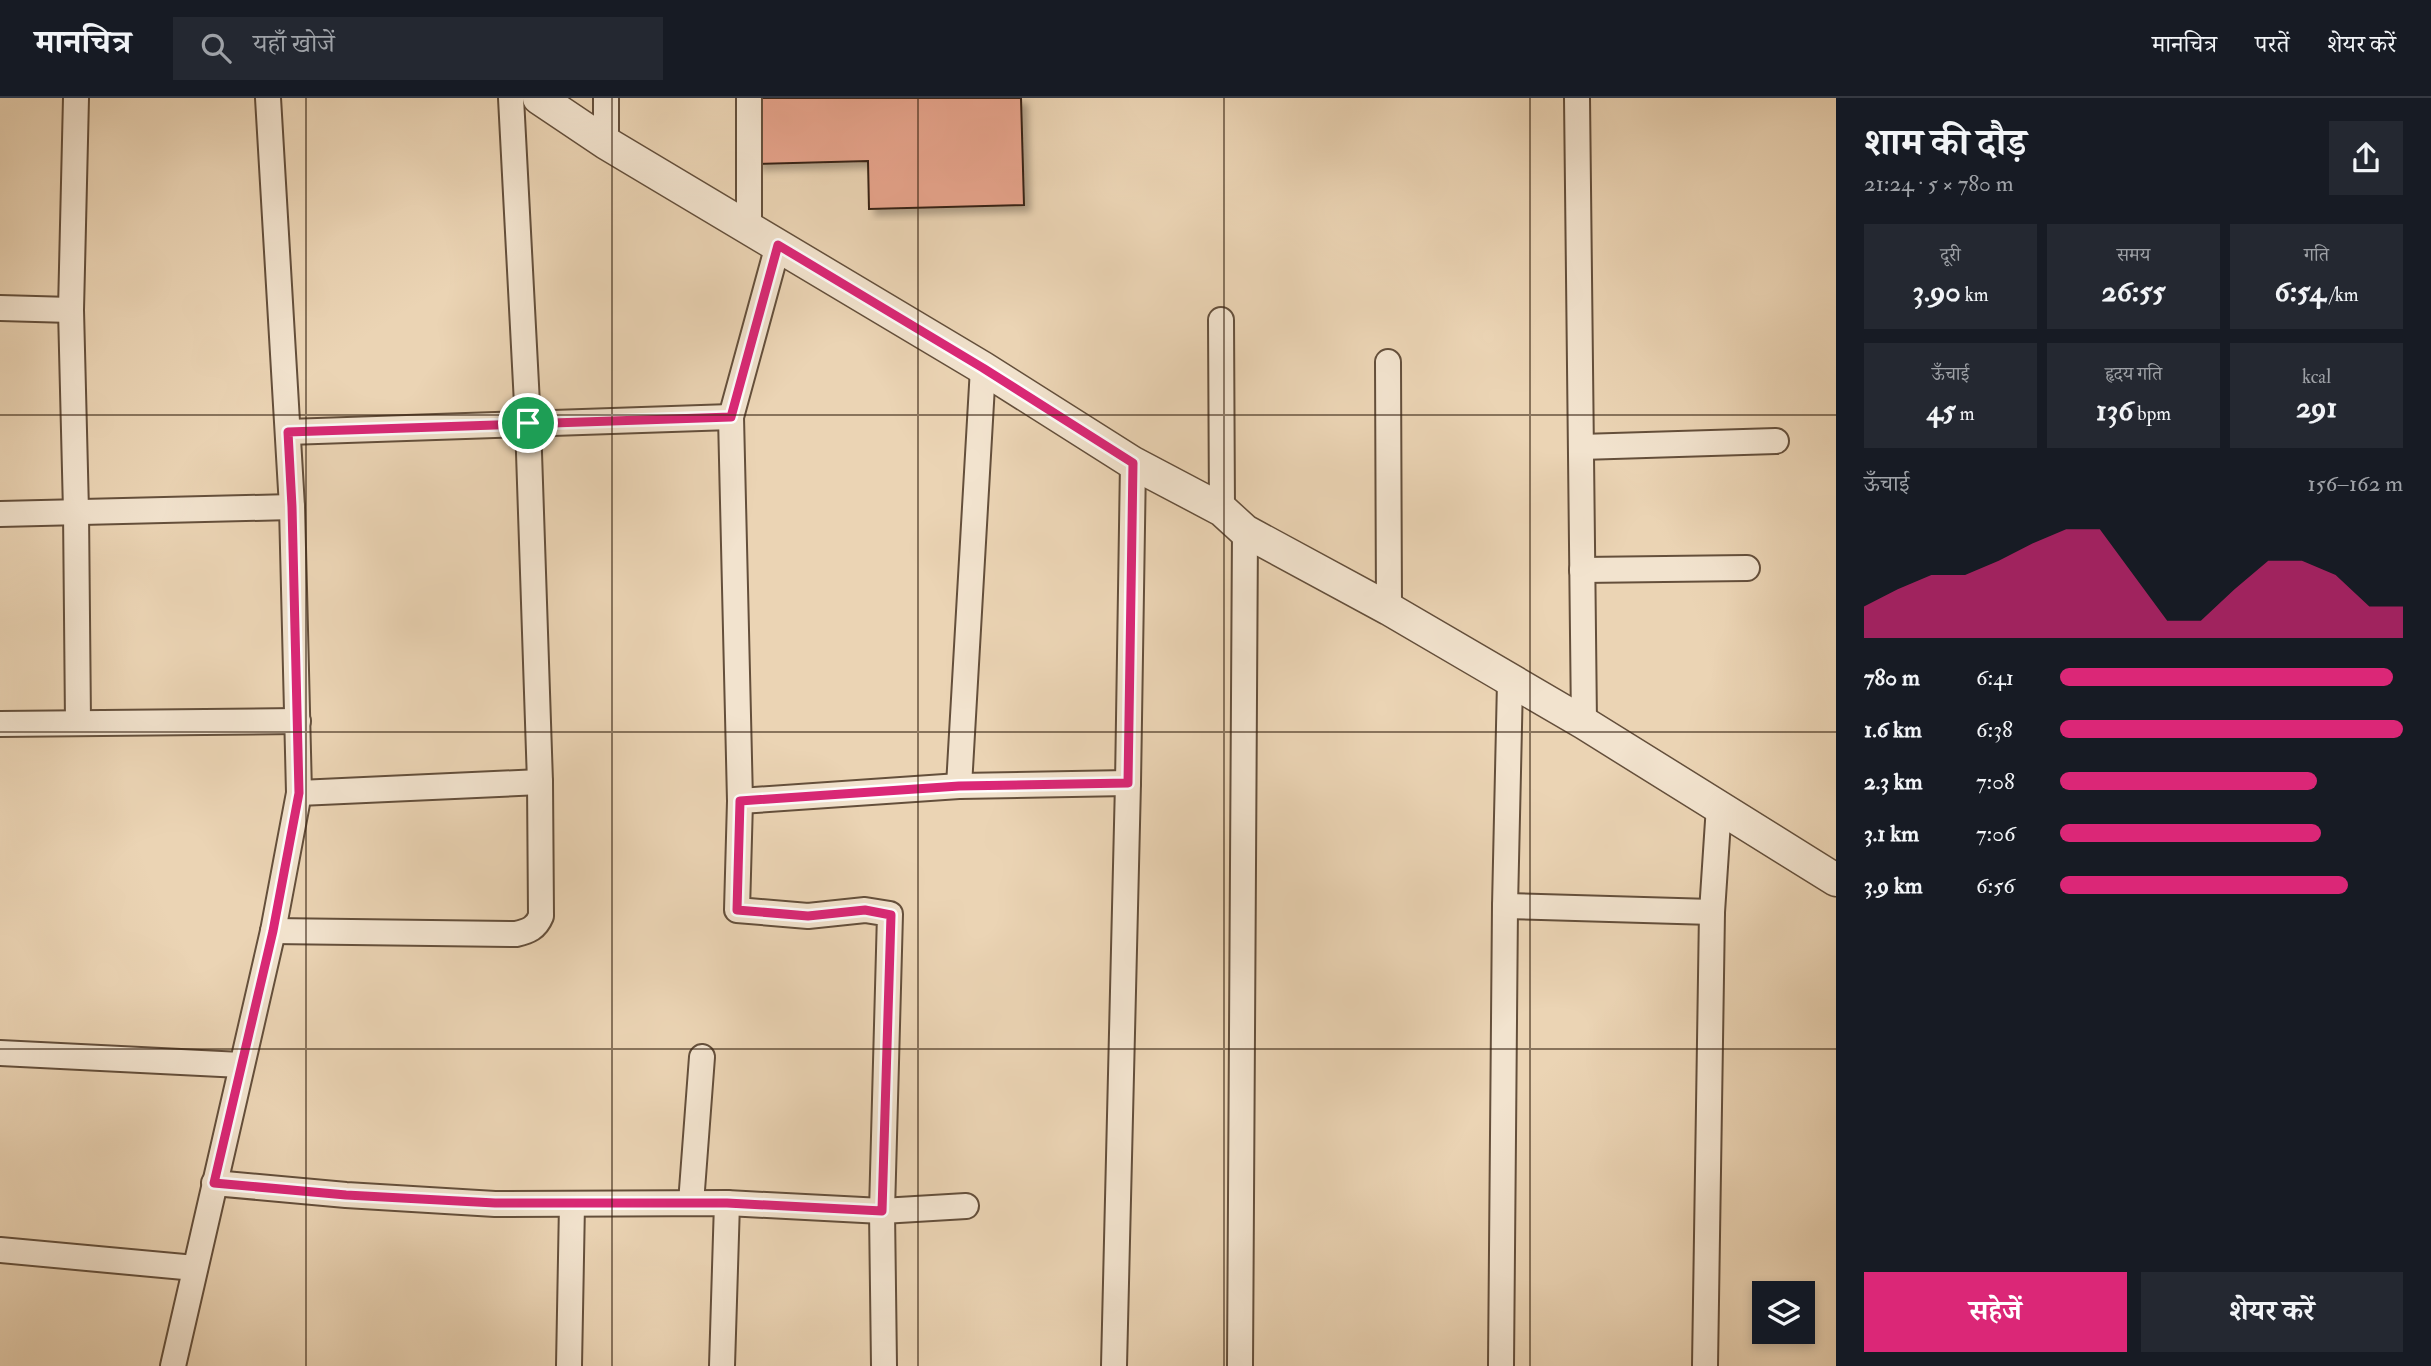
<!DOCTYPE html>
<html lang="hi">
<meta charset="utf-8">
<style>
body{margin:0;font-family:"IM FELL Double Pica","Noto Serif Devanagari",serif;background:#242831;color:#f1f3f6;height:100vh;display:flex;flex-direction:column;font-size:26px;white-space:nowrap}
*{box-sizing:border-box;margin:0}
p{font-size:23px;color:#9ea1a6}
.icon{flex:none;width:38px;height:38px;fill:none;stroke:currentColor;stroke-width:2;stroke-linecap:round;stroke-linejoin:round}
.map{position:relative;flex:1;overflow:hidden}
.drawer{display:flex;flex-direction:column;background:#171b24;width:595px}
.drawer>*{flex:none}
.tools{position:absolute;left:1752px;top:1183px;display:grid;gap:14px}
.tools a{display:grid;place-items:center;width:63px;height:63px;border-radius:0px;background:#171b24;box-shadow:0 4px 10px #0003;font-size:35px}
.pin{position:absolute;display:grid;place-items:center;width:60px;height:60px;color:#fff;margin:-30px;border:4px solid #fff;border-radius:50%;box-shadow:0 2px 7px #0007}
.round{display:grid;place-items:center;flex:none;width:74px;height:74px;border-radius:0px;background:#242831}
.summary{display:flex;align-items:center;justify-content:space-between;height:119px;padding:0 28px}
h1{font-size:38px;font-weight:700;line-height:52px}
.stats{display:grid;grid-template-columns:repeat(3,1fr);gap:10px;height:119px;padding:7px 28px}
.stats div{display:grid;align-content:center;border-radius:0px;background:#242831;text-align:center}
.stats b{font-size:30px;font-weight:700}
.stats small{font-size:19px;font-weight:400}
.stats p{font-size:19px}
.chart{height:196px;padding:14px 28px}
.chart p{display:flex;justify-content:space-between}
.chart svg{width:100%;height:126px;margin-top:7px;fill:#db2777;opacity:.7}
.button{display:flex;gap:14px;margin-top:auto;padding:14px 28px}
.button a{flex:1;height:80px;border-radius:0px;background:#db2777;color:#fff;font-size:28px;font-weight:700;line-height:80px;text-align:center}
.button a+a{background:#242831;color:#f1f3f6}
ul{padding:0 28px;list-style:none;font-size:23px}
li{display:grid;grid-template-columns:112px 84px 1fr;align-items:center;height:52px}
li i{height:18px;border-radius:9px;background:#db2777}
header{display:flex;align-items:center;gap:42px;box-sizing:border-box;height:98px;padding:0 35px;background:#171b24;border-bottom:2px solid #363941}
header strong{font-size:33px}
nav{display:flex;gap:38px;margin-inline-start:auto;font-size:24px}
.search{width:490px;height:63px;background:#242831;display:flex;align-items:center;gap:18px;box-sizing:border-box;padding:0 24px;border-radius:0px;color:#9ea1a6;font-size:26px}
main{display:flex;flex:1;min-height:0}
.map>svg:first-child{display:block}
</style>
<header>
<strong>मानचित्र</strong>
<div class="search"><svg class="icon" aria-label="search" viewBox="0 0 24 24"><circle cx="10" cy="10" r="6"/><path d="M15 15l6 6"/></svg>यहाँ खोजें</div>
<nav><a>मानचित्र</a><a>परतें</a><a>शेयर करें</a></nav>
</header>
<main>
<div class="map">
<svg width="1836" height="1268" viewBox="0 0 1836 1268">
<defs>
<filter id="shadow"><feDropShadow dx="6" dy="6" stdDeviation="3.5" flood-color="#0004"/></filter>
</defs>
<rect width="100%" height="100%" fill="#ebd4b4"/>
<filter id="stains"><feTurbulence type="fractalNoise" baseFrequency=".00286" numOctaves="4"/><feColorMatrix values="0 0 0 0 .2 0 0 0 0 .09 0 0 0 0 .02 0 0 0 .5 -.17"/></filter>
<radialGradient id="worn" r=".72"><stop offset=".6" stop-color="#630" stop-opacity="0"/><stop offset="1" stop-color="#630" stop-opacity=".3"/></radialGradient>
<polygon fill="#e6a38b" stroke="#372313" stroke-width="2" filter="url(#shadow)" points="755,0 1021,0 1024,107 869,111 868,63 756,66"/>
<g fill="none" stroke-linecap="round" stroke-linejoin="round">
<g stroke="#644f3b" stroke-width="28">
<g id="minor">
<polyline points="76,0 71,212 76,413 78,624"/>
<polyline points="606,0 606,45"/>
<polyline points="749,0 749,130"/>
<polyline points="1577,0 1584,625"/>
<polyline points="778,147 731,319 740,703 737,812 808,818 865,812 890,816 882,1113 884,1268"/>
<polyline points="0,210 71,212"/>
<polyline points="1221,222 1222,412"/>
<polyline points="1388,264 1389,511"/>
<polyline points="288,334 731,319"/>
<polyline points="1581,349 1776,343"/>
<polyline points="0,416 292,409"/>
<polyline points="1582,472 1747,470"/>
<polyline points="0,626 298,623"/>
<polyline points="959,688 983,270"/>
<polyline points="299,695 540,684"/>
<polyline points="740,703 959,688 1128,685"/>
<polyline points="1505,808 1712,814"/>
<path d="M 273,833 L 516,836 C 529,833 536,830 541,818 L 540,684 L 528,325 L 511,0"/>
<polyline points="0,955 241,967"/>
<polyline points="214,1085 346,1097 495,1106 727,1105 882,1113 966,1108"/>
<polyline points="691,1105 702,959"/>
<polyline points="0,1152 195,1170"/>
<polyline points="173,1268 273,833 299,695 292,409 268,0"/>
<polyline points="569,1268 572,1106"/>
<polyline points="722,1268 727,1105"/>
<polyline points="1114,1268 1128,685 1133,365"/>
<polyline points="1240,1268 1245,433"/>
<polyline points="1501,1268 1505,808 1510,584"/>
<polyline points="1705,1268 1712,814 1719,708"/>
</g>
</g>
<g stroke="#644f3b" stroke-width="35">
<polyline id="tertiary" points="539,0 606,45 983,270 1133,365 1222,412 1245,433 1389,511 1584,625 1836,782"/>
</g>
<use href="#minor" stroke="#f2e3ce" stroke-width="24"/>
<use href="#tertiary" stroke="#f2e3ce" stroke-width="32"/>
</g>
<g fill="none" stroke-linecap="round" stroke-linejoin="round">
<g stroke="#fff" stroke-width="14">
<polygon id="route" points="778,147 983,270 1133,365 1128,685 959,688 740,703 737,812 808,818 865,812 891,817 882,1113 727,1105 495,1105 346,1097 214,1085 273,833 299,695 292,409 288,334 731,319"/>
</g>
<use href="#route" stroke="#db2777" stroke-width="9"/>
</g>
<path fill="none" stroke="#372313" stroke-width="2" stroke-opacity="0.55" d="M 306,0 L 306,1268M 612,0 L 612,1268M 918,0 L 918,1268M 1224,0 L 1224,1268M 1530,0 L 1530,1268M 0,317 L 1836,317M 0,634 L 1836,634M 0,951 L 1836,951"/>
<rect width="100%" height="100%" filter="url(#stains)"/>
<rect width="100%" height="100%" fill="url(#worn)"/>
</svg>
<div class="tools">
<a><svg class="icon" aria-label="layers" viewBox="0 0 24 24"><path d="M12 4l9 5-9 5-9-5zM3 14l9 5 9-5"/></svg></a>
</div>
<div class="pin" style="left:528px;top:325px;background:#1e9e55"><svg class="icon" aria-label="arrive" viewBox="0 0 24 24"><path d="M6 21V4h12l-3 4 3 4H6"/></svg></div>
</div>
<section class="drawer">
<div class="summary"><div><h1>शाम की दौड़</h1><p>21:24 · 5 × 780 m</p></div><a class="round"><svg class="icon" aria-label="share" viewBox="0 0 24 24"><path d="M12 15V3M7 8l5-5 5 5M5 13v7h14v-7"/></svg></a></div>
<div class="stats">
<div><p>दूरी</p><b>3.90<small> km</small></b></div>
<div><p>समय</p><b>26:55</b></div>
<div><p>गति</p><b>6:54<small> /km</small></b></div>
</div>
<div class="stats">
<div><p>ऊँचाई</p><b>45<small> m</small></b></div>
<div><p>हृदय गति</p><b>136<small> bpm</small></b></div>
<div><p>kcal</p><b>291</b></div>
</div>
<div class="chart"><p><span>ऊँचाई</span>156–162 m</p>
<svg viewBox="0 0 160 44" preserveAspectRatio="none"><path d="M0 44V33L10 27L20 22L30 22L40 17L50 11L60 6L70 6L80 22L90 38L100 38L110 27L120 17L130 17L140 22L150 33L160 33V44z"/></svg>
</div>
<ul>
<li><b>780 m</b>6:41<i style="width:97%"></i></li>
<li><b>1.6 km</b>6:38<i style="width:100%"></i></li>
<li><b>2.3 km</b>7:08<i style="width:75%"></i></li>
<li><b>3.1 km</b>7:06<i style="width:76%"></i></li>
<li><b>3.9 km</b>6:56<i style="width:84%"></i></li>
</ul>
<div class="button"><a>सहेजें</a><a>शेयर करें</a></div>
</section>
</main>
